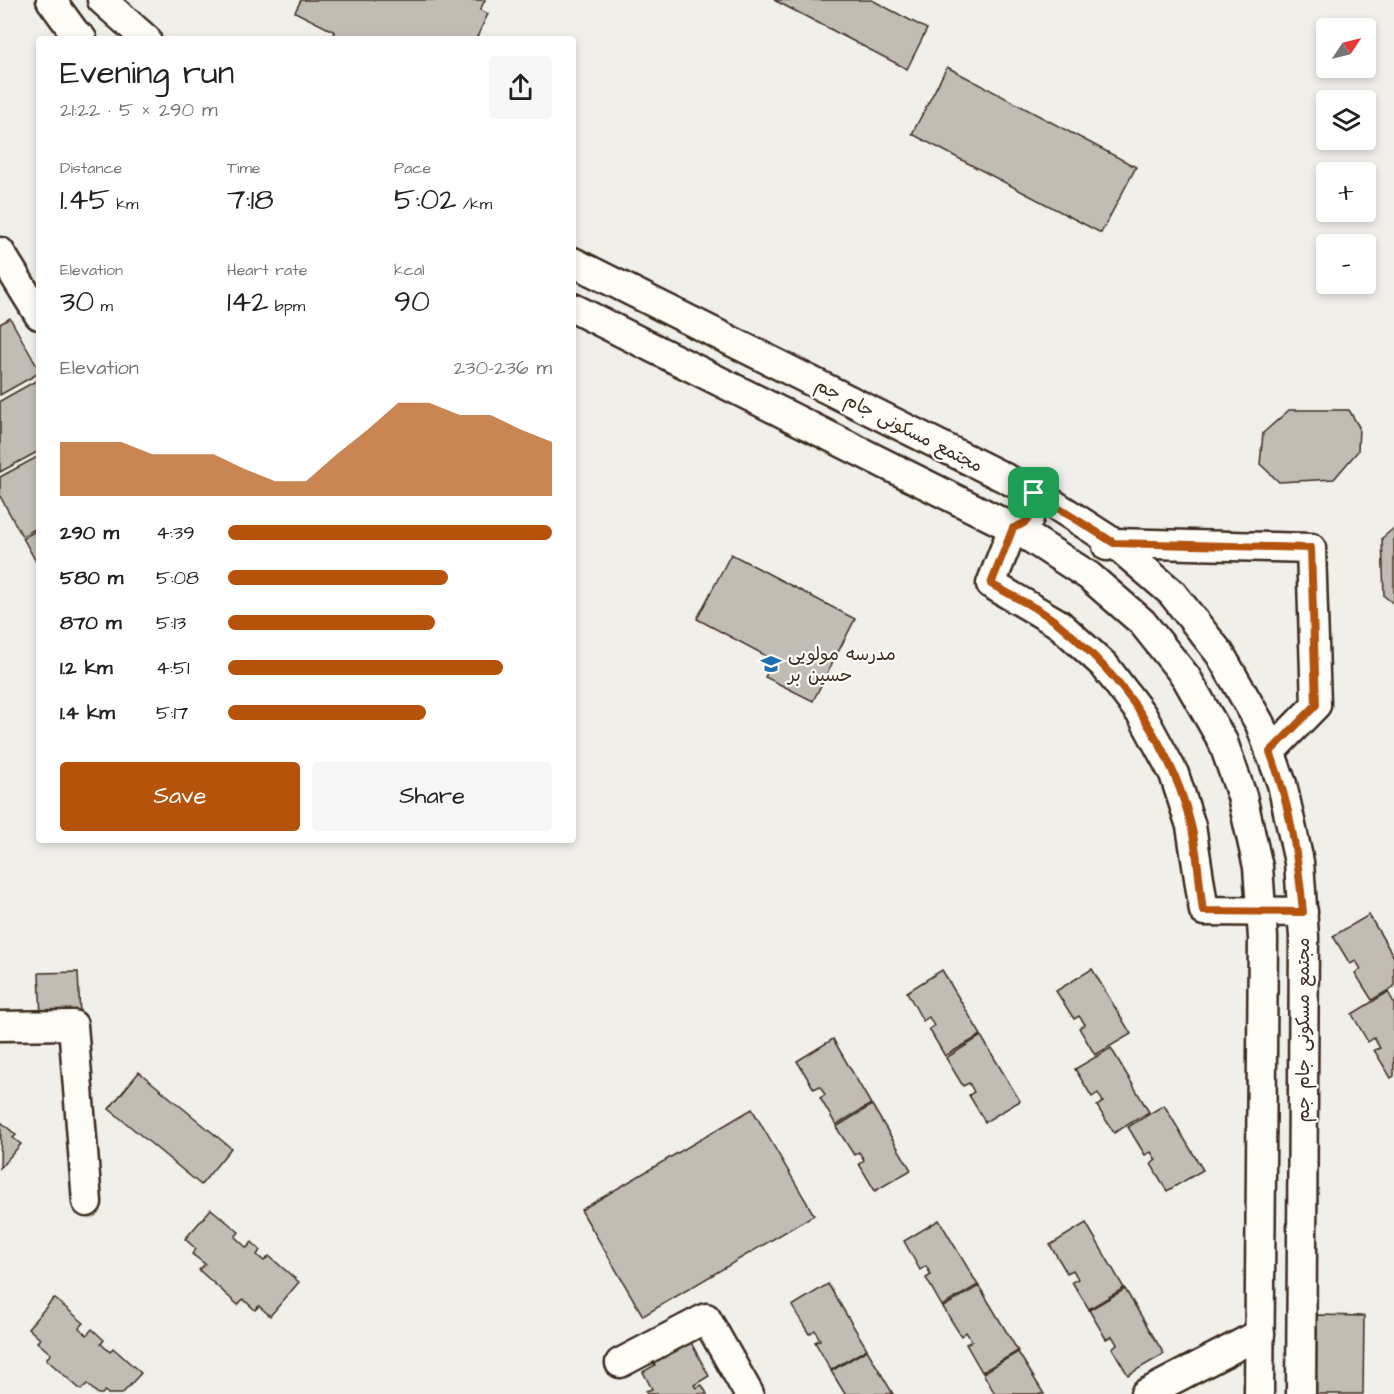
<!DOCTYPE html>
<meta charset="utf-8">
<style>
body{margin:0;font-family:"Architects Daughter","Playpen Sans Arabic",sans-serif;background:#f6f6f6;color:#202124;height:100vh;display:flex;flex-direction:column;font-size:22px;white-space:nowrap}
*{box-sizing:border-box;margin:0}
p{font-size:20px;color:#757577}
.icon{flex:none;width:33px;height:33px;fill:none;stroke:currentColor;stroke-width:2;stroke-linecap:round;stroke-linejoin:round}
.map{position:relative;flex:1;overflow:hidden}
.sheet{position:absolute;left:36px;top:36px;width:540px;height:807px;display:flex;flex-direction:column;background:#fff;border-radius:6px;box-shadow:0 3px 9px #0003}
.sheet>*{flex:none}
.needle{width:39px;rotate:55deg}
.fabs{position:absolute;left:1316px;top:18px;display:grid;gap:12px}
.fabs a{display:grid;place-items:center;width:60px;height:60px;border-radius:6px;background:#fff;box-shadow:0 3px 9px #0003;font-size:30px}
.pin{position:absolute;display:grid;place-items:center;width:51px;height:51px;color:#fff;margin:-26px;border-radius:12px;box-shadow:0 3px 9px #0006}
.round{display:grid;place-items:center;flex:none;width:63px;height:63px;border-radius:6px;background:#f6f6f6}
.overview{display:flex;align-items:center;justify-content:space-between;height:102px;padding:0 24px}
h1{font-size:33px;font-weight:600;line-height:45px}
.stats{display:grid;grid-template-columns:repeat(3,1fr);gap:9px;height:102px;padding:6px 24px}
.stats div{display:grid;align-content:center}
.stats b{font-size:30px;font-weight:600}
.stats small{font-size:16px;font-weight:400}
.stats p{font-size:16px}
.chart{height:168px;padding:12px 24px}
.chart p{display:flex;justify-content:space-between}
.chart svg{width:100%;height:108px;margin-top:6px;fill:#b45309;opacity:.7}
.action{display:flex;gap:12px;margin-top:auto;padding:12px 24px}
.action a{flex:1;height:69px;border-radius:6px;background:#b45309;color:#fff;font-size:24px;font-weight:600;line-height:69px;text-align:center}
.action a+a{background:#f6f6f6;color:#202124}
ul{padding:0 24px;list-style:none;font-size:20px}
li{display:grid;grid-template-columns:96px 72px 1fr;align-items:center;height:45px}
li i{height:15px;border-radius:8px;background:#b45309}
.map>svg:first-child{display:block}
</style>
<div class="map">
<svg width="1394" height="1394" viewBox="0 0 1394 1394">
<rect width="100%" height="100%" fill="#f1efea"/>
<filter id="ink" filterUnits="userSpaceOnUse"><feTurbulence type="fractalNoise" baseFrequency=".0167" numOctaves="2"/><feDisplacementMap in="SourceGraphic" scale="12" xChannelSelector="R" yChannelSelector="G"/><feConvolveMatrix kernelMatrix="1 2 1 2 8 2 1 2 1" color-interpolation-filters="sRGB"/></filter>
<g filter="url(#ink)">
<g fill="#c1bcb4" stroke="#3b2a1e" stroke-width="1.5">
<polygon points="301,0 485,0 480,10 488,14 476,39 332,39 335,32 295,12"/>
<polygon points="774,0 872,0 927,29 907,69"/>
<polygon points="947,67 1136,167 1101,233 912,134"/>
<polygon points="10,318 39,370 39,373 0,395 0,324"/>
<polygon points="39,379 39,451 0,472 0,401"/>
<polygon points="1289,410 1349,410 1359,427 1358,451 1334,479 1279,482 1260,464 1263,433"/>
<polygon points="39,456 39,527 22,536 0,496 0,477"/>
<polygon points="1394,528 1394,604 1384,596 1382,538"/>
<polygon points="39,529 39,567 23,538"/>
<polygon points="731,554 855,619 813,701 765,677 774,660 697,619"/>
<polygon points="1369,915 1394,957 1394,987 1372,1000 1355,973 1361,969 1356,961 1350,964 1333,936"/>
<polygon points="1092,969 1131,1034 1095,1055 1079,1028 1085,1024 1079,1016 1074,1019 1056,991"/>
<polygon points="942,970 981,1035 945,1056 929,1029 934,1026 929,1017 923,1021 907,992"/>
<polygon points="78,972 80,1016 41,1018 39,973"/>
<polygon points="1388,992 1394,1003 1394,1076 1391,1078 1374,1050 1380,1048 1374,1038 1368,1042 1352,1014"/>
<polygon points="981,1036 1020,1101 985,1122 969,1095 974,1092 969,1083 963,1086 946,1058"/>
<polygon points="833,1039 871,1104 836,1125 820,1098 825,1095 820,1086 814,1089 797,1061"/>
<polygon points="1111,1048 1149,1112 1114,1133 1097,1106 1103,1102 1098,1093 1092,1097 1075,1069"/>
<polygon points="139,1072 231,1148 201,1185 109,1109"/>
<polygon points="872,1105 911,1170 875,1191 859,1164 864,1160 859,1152 854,1155 836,1127"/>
<polygon points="1164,1105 1203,1170 1167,1191 1151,1164 1156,1160 1151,1152 1145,1155 1128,1127"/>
<polygon points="752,1109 814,1215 643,1316 581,1210"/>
<polygon points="1,1122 16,1135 13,1138 21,1144 0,1168"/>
<polygon points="211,1209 239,1232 235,1237 247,1248 252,1242 260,1250 257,1255 264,1261 269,1256 299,1282 270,1316 259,1306 255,1310 243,1299 238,1305 199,1270 205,1264 192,1254 196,1249 185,1239"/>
<polygon points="939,1220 978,1285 942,1306 926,1278 931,1275 926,1266 920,1270 904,1241"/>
<polygon points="1086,1223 1124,1288 1089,1309 1072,1282 1078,1279 1073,1270 1067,1273 1050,1245"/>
<polygon points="828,1284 867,1349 831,1370 815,1342 820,1340 815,1330 809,1334 792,1306"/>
<polygon points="979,1286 1018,1351 982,1372 966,1344 972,1341 966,1332 961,1336 943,1307"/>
<polygon points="1125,1289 1164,1354 1128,1375 1112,1348 1117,1344 1112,1336 1106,1339 1089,1310"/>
<polygon points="54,1298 84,1323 79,1328 87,1335 92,1329 104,1340 101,1344 110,1352 113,1348 141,1373 122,1394 108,1394 105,1391 102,1394 98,1394 87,1384 81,1390 46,1359 51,1354 37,1342 40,1339 28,1328"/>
<polygon points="1317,1315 1364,1316 1363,1394 1316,1394"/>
<polygon points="688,1337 709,1376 694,1385 696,1388 702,1385 707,1394 648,1394 646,1391 652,1389 643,1372 655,1365 652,1358"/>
<polygon points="867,1350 893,1394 845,1394 831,1371"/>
<polygon points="1018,1352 1044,1394 995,1394 983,1373"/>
</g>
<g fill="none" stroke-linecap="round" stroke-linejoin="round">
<g stroke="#3b2a1e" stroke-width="33">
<g id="minor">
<polyline points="51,0 75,33 82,39"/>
<polyline points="102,0 146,39"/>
<polyline points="0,252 39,315"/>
<polyline points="573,262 1041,496 1114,543 1172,593 1220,654 1260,724 1282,784 1299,862 1304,937 1301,1394"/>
<polyline points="573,308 1021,532 1089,576 1142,622 1186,677 1223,742 1242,796 1258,867 1263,938 1259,1394"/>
<polyline points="1029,518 1021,526 1013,528 991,584 1059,624 1104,665 1142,715 1174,774 1191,826 1204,911 1303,912"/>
<polyline points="1107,546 1114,543 1311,548 1316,705 1270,752"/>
<polyline points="0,1026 73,1025 87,1202"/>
<polyline points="620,1363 706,1318 749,1394"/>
<polyline points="1145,1394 1260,1334"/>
</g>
</g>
<use href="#minor" stroke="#fdfcf7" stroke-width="28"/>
</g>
</g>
<g fill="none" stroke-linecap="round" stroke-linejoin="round" filter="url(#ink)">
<g stroke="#fff" stroke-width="12">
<path id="route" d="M 1034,493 L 1114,543 L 1311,548 L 1316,705 L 1270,752 C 1290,804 1298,857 1303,912 L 1203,911 C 1199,883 1198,853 1191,825 C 1172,747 1123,677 1061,626 C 1041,609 1014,597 991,584 L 1013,528 C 1030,523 1038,510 1034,493 Z"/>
</g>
<use href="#route" stroke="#b45309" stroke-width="8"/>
</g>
<defs>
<g id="school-bare" transform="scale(1.62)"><path d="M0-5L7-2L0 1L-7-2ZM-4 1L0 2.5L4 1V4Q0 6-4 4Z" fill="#1f6fb2" stroke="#fdfcf7" stroke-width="2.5" paint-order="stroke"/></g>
</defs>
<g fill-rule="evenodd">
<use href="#school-bare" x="771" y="664"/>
</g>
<g text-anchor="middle" stroke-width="4.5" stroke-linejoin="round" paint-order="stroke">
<g font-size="18" fill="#3b2a1e" stroke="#fdfcf7">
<text transform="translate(899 425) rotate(27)" y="6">مجتمع مسکونی جام جم</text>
<text transform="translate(1303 1030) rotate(-90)" y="6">مجتمع مسکونی جام جم</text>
</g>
<g font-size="18" fill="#3b2a1e" stroke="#fdfcf7" text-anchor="start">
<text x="788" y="660">مدرسه مولویی<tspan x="788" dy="21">حسین بر</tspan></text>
</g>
</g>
</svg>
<div class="fabs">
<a><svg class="needle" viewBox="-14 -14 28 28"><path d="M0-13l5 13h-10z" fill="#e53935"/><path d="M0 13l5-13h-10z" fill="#757577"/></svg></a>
<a><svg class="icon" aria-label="layers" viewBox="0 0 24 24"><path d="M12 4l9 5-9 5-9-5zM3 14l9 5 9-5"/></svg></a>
<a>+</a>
<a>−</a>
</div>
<div class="pin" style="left:1034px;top:493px;background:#1e9e55"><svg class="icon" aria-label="arrive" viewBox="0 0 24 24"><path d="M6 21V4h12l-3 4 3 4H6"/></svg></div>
<section class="sheet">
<div class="overview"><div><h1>Evening run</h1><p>21:22 · 5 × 290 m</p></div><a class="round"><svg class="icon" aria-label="share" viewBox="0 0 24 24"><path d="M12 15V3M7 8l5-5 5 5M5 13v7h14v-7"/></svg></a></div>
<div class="stats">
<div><p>Distance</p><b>1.45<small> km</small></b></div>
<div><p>Time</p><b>7:18</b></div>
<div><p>Pace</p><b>5:02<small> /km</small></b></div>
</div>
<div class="stats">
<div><p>Elevation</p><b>30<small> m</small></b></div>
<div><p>Heart rate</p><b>142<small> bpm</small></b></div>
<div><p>kcal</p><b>90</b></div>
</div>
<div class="chart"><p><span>Elevation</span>230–236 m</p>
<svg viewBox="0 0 160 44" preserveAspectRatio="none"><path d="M0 44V22L10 22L20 22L30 27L40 27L50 27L60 33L70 38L80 38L90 27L100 17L110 6L120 6L130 11L140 11L150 17L160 22V44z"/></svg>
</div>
<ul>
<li><b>290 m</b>4:39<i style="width:100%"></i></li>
<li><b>580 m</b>5:08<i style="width:68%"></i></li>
<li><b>870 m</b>5:13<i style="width:64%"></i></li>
<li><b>1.2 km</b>4:51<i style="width:85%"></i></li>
<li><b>1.4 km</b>5:17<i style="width:61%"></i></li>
</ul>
<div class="action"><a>Save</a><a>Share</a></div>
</section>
</div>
